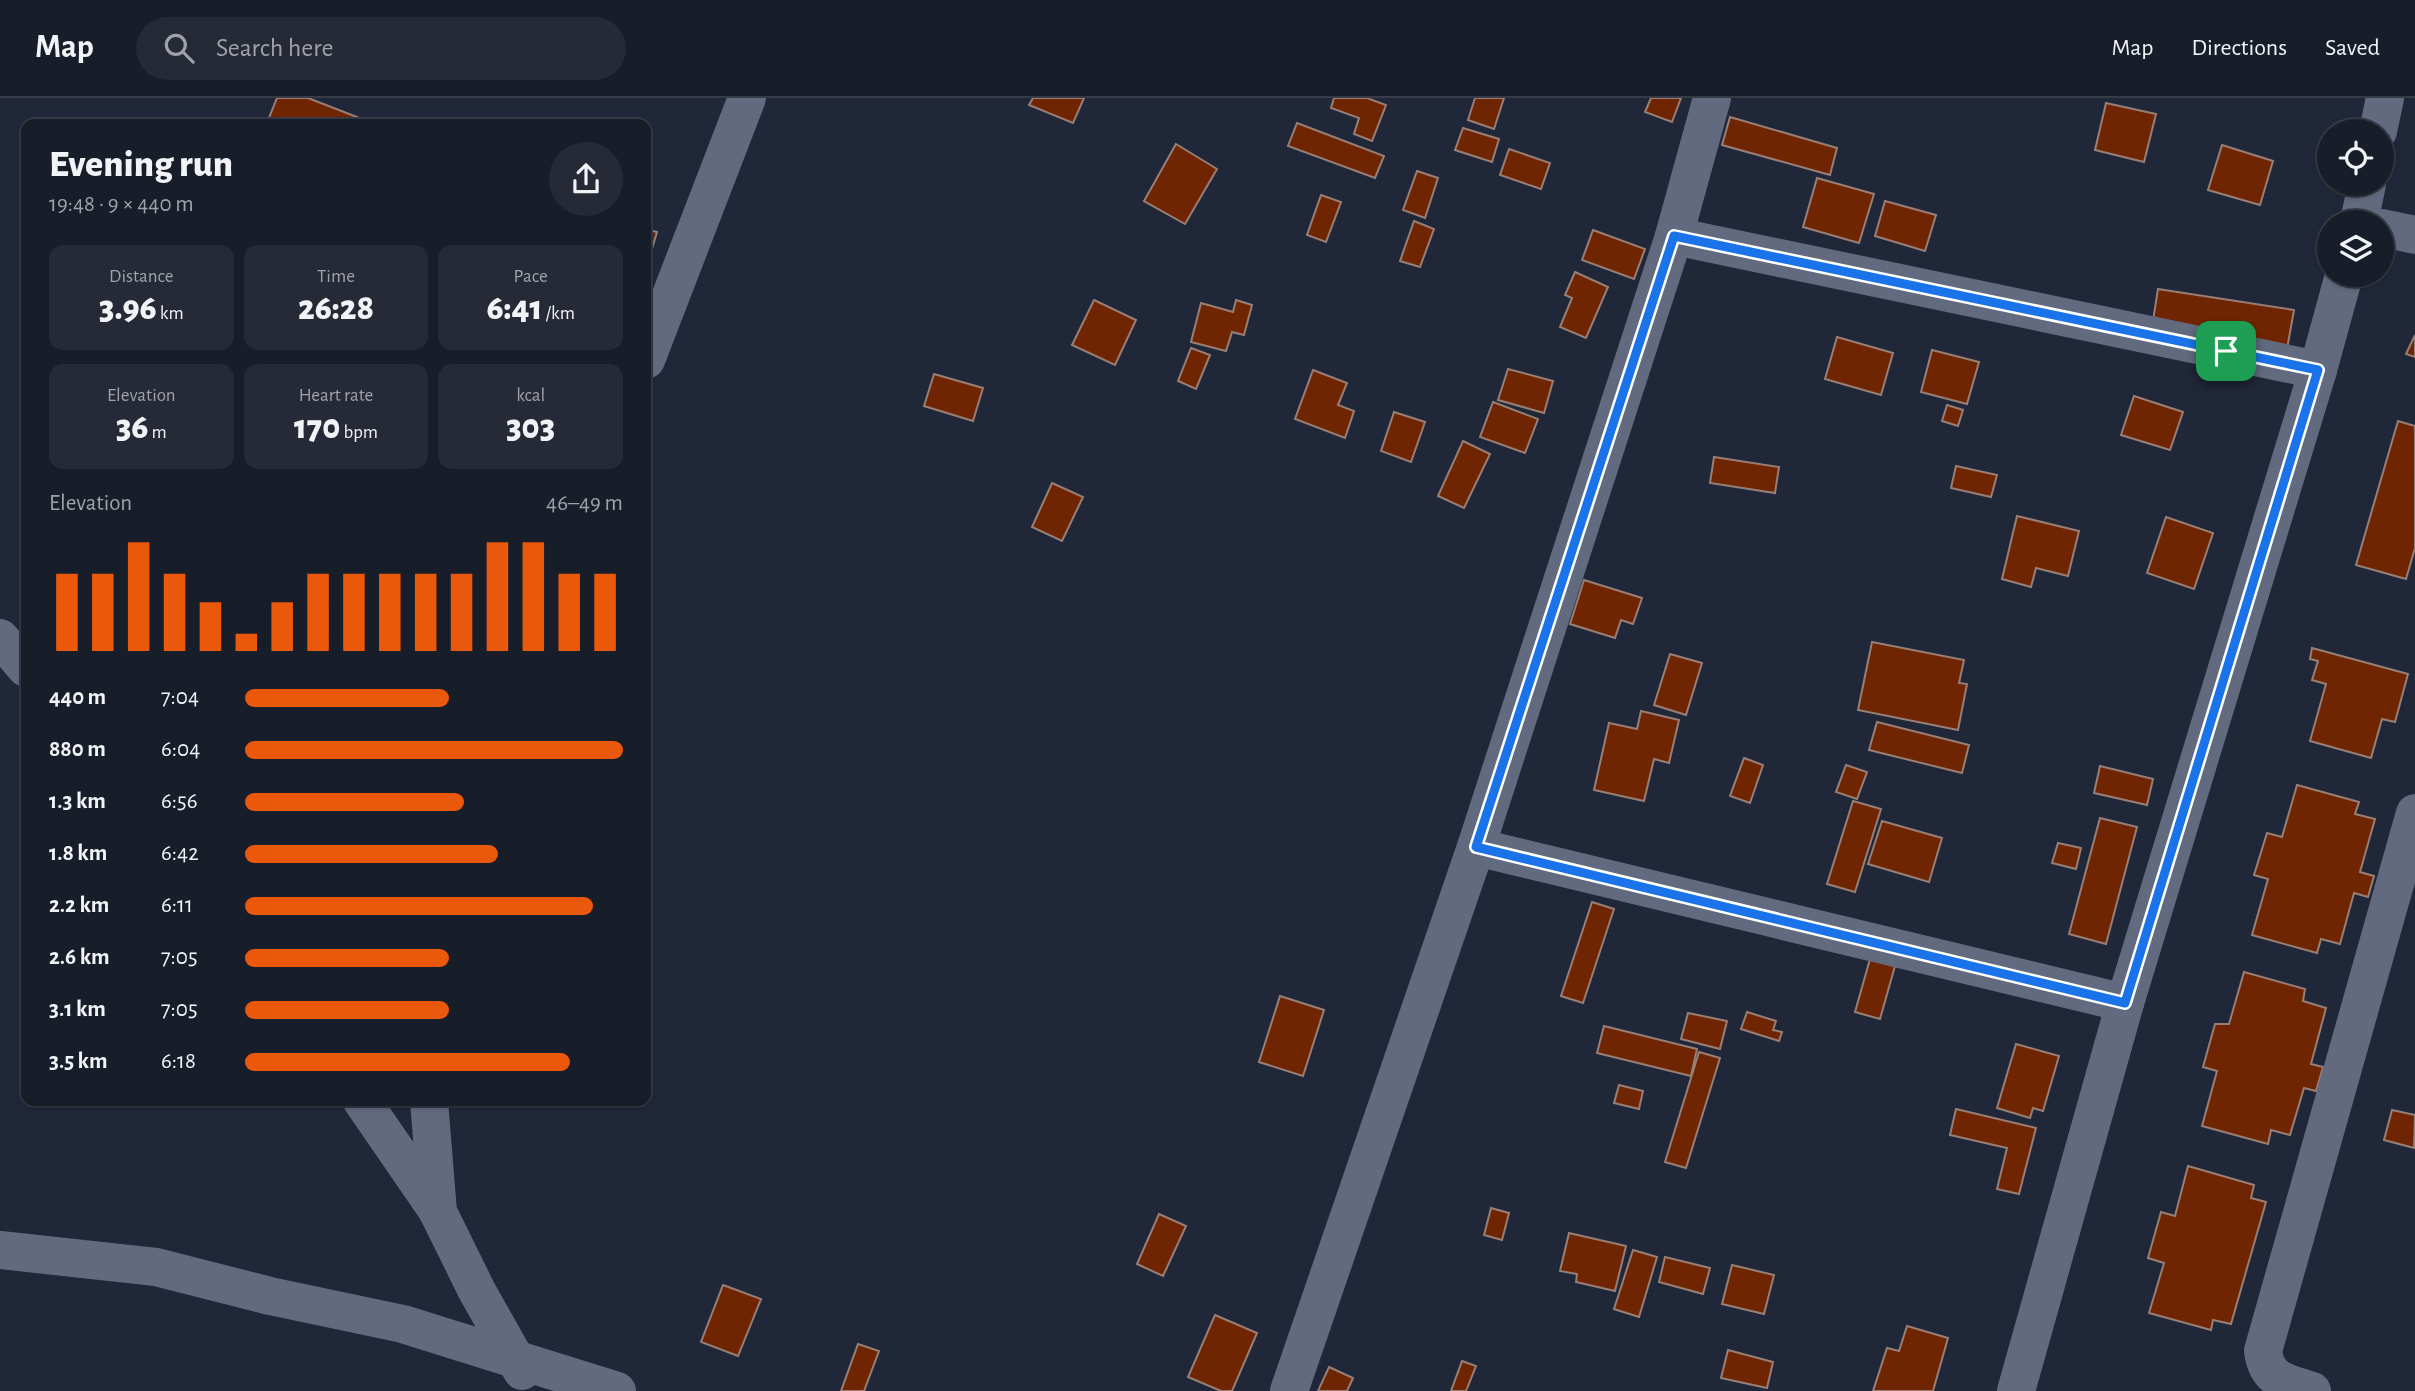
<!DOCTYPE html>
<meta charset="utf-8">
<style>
body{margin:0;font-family:"Alegreya Sans",sans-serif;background:#252a36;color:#f1f3f6;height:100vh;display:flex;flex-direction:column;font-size:26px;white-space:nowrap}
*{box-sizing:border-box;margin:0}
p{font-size:23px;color:#9fa2a8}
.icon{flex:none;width:38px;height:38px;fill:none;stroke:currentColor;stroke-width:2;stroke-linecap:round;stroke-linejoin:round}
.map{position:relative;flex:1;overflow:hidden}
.drawer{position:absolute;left:21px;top:21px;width:630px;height:987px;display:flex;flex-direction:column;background:#181d2a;border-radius:14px;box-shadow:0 2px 5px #0004,0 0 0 2px #363b47}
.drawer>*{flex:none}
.controls{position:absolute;left:2317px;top:21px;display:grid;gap:14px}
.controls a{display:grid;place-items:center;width:77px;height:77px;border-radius:50%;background:#181d2a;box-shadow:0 2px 5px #0004,0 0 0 2px #363b47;font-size:35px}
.pin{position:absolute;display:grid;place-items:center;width:60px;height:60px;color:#fff;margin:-30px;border-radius:14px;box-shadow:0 4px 10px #0006}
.round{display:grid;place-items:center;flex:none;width:74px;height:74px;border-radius:37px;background:#252a36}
.overview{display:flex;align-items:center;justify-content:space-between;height:119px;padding:0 28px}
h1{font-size:38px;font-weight:800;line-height:52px}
.metrics{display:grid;grid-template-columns:repeat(3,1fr);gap:10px;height:119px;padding:7px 28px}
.metrics div{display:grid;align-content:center;border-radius:14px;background:#252a36;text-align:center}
.metrics b{font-size:35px;font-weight:800}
.metrics small{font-size:19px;font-weight:400}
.metrics p{font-size:19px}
.chart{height:196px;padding:14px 28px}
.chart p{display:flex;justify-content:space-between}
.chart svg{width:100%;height:126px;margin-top:7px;stroke:#ea580c;stroke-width:6}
ul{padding:0 28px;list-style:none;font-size:23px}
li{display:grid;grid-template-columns:112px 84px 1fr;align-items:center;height:52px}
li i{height:18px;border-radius:9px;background:#ea580c}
header{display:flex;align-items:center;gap:42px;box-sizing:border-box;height:98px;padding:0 35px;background:#181d2a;border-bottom:2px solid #363b47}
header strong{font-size:33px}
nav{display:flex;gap:38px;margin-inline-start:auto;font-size:24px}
.search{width:490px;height:63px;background:#252a36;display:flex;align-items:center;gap:18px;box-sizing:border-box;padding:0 24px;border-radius:38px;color:#9fa2a8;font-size:26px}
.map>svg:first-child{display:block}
</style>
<header>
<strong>Map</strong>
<div class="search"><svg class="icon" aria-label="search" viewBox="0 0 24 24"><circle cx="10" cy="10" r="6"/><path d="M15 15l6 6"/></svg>Search here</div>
<nav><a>Map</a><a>Directions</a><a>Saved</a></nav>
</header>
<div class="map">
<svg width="2415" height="1293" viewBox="0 0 2415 1293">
<rect width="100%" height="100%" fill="#202738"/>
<g fill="#702502" stroke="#987f76" stroke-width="2">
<polygon points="277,0 308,0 375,26 286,26 269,20"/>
<polygon points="1033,0 1084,0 1073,25 1029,7"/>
<polygon points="1334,0 1367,0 1386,7 1372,43 1354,36 1359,20 1331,10"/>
<polygon points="1475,0 1504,0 1494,31 1468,22"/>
<polygon points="1651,0 1681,0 1672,24 1645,14"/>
<polygon points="2106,5 2156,16 2144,64 2095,52"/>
<polygon points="1730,19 1837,50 1830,77 1722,47"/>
<polygon points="1297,25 1384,58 1375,80 1288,48"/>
<polygon points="1463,30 1499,41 1492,64 1455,52"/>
<polygon points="1176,46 1217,71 1185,126 1144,103"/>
<polygon points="2222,47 2273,63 2260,107 2208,92"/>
<polygon points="1509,51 1550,65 1541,91 1500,77"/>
<polygon points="1417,73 1438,80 1425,120 1403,112"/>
<polygon points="1817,80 1874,96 1859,145 1803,129"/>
<polygon points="1321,97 1341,104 1326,144 1307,137"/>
<polygon points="1885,103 1936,117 1925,153 1875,138"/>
<polygon points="1414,123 1434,131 1420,169 1400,163"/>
<polygon points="646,131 657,134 646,171"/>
<polygon points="1593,132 1645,151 1634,181 1582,162"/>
<polygon points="1575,174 1608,189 1586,240 1560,229 1572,200 1565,197"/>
<polygon points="2158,191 2294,212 2287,251 2152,229"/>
<polygon points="1094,202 1136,222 1115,267 1072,247"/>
<polygon points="1236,202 1252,207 1244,237 1232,234 1226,253 1191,244 1201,205 1233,214"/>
<polygon points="2415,237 2415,259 2406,256"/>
<polygon points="1837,239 1893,255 1881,297 1825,281"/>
<polygon points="1191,250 1210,257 1196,291 1178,283"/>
<polygon points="1932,252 1979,264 1967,306 1921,294"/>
<polygon points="1508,271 1553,283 1544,315 1498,302"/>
<polygon points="1313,272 1347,285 1338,307 1354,313 1345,340 1295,321"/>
<polygon points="934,276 983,290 973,323 924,308"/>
<polygon points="2134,298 2183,314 2170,352 2121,337"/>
<polygon points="1493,304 1538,321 1525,355 1480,339"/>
<polygon points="1947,307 1963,312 1958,328 1942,323"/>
<polygon points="1394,314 1425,324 1411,364 1381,353"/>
<polygon points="2398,323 2415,328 2415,450 2406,481 2356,467"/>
<polygon points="1463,343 1490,356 1464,410 1438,398"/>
<polygon points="1714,359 1779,369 1775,395 1710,385"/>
<polygon points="1956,368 1997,377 1991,399 1951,390"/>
<polygon points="1052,385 1083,399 1062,443 1032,429"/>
<polygon points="2017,418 2079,433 2068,478 2036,470 2031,489 2002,481"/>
<polygon points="2166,419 2213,435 2194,491 2147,475"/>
<polygon points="1584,482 1642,500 1633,526 1621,522 1615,540 1570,526"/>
<polygon points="1872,544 1964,562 1959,585 1967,586 1958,632 1858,612"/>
<polygon points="2312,550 2408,576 2395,624 2382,621 2371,660 2310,643 2326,586 2312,582 2318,563 2310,561"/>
<polygon points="1670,556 1702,565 1686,617 1654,607"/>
<polygon points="1641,613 1679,622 1669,665 1654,661 1644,703 1594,692 1609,625 1637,631"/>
<polygon points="1877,624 1969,647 1962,675 1869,652"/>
<polygon points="1744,660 1763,667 1750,705 1730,698"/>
<polygon points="1846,667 1867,674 1857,701 1836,694"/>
<polygon points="2100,668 2153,681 2147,707 2094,695"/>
<polygon points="2297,687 2359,704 2355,716 2375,721 2360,774 2374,778 2368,799 2354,795 2340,846 2321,841 2317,855 2252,837 2268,781 2254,777 2267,735 2282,739"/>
<polygon points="1853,703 1881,711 1855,794 1827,786"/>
<polygon points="2100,720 2137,729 2106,846 2069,836"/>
<polygon points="1882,723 1942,740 1929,784 1868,766"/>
<polygon points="2058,745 2081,750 2076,771 2052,765"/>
<polygon points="1592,804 1614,811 1583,905 1561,898"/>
<polygon points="1870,861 1895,868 1880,921 1855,914"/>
<polygon points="2244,874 2305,891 2303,903 2326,910 2311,966 2323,969 2316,993 2304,990 2290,1037 2271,1032 2268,1046 2202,1028 2217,973 2203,969 2215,926 2229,926"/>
<polygon points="1280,898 1324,912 1303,978 1259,964"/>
<polygon points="1747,914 1776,923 1773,932 1782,934 1779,943 1741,931"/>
<polygon points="1688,915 1727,923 1720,951 1681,941"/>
<polygon points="1604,928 1697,951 1691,978 1597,955"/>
<polygon points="2016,946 2059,958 2043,1013 2033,1010 2030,1020 1997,1010"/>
<polygon points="1699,954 1720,960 1686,1070 1665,1064"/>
<polygon points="1619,987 1643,993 1639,1011 1614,1005"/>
<polygon points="1956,1011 2036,1030 2019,1096 1997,1091 2007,1050 1950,1037"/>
<polygon points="2392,1012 2415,1017 2414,1050 2384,1042"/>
<polygon points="2188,1068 2254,1087 2251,1100 2266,1104 2231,1226 2213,1222 2211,1232 2149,1215 2164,1165 2148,1160 2161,1114 2175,1118"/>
<polygon points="1491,1110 1509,1115 1502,1142 1484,1137"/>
<polygon points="1159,1116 1186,1128 1163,1178 1137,1166"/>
<polygon points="1569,1135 1626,1148 1615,1193 1576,1184 1577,1176 1560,1173"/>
<polygon points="1633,1152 1657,1159 1639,1219 1614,1211"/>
<polygon points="1665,1159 1710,1170 1703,1196 1659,1184"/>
<polygon points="1732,1167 1774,1177 1764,1216 1722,1206"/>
<polygon points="723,1187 761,1201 738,1258 701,1244"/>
<polygon points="1215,1217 1257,1235 1232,1293 1221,1293 1188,1279"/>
<polygon points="1907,1228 1948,1240 1933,1293 1873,1293 1887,1250 1899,1253"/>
<polygon points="858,1246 879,1253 864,1293 841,1293"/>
<polygon points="1728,1252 1773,1264 1767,1290 1721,1280"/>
<polygon points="1462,1263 1476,1268 1466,1293 1451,1293"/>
<polygon points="1329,1269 1353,1280 1347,1293 1318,1293"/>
</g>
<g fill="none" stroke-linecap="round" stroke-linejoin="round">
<g stroke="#626a7f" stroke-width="38">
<polyline points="2378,33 2385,0"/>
<polyline points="2359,124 2367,86"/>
<polyline points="2382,130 2415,137"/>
<polyline points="1674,138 2318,272"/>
<polyline points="646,262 747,0"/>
<polyline points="0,540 26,570"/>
<polyline points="1476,749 2125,905"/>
<polyline points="362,1003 437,1112"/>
<polyline points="429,1003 438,1114 477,1193 522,1273"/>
<polyline points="0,1152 156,1169 270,1198 403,1226 617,1293"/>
<polyline points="1289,1293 1476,749 1674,138 1712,0"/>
<polyline points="2016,1293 2125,905 2318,272 2344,177"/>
<path d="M 2312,1293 C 2287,1284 2267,1284 2263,1253 L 2415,715"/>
</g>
</g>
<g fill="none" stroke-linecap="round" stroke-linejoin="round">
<g stroke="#fff" stroke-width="14">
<polygon id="route" points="1674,138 2318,272 2125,905 1476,749"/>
</g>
<use href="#route" stroke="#1a73e8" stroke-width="9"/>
</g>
</svg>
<div class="controls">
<a><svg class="icon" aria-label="locate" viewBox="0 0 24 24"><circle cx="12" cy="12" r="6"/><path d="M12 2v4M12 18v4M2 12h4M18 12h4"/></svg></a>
<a><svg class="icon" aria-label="layers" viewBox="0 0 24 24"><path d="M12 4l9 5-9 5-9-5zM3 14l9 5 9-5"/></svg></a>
</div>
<div class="pin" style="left:2226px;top:253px;background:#1e9e55"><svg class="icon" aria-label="arrive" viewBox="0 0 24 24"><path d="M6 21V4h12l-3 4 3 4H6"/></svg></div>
<section class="drawer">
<div class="overview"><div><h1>Evening run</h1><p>19:48 · 9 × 440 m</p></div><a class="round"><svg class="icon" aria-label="share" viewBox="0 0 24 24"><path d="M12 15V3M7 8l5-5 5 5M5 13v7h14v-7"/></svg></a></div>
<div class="metrics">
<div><p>Distance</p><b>3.96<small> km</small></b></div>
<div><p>Time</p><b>26:28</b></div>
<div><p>Pace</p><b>6:41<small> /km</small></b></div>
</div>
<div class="metrics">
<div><p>Elevation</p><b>36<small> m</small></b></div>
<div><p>Heart rate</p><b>170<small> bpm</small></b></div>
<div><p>kcal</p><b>303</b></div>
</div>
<div class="chart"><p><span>Elevation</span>46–49 m</p>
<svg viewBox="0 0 160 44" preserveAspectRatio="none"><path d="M5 44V17M15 44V17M25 44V6M35 44V17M45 44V27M55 44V38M65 44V27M75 44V17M85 44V17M95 44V17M105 44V17M115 44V17M125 44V6M135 44V6M145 44V17M155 44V17"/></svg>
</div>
<ul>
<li><b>440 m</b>7:04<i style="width:54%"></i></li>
<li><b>880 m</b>6:04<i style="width:100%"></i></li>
<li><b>1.3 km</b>6:56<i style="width:58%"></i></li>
<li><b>1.8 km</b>6:42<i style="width:67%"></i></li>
<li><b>2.2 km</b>6:11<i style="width:92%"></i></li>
<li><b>2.6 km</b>7:05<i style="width:54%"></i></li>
<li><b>3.1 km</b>7:05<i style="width:54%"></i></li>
<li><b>3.5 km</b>6:18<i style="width:86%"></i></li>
</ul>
</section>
</div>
